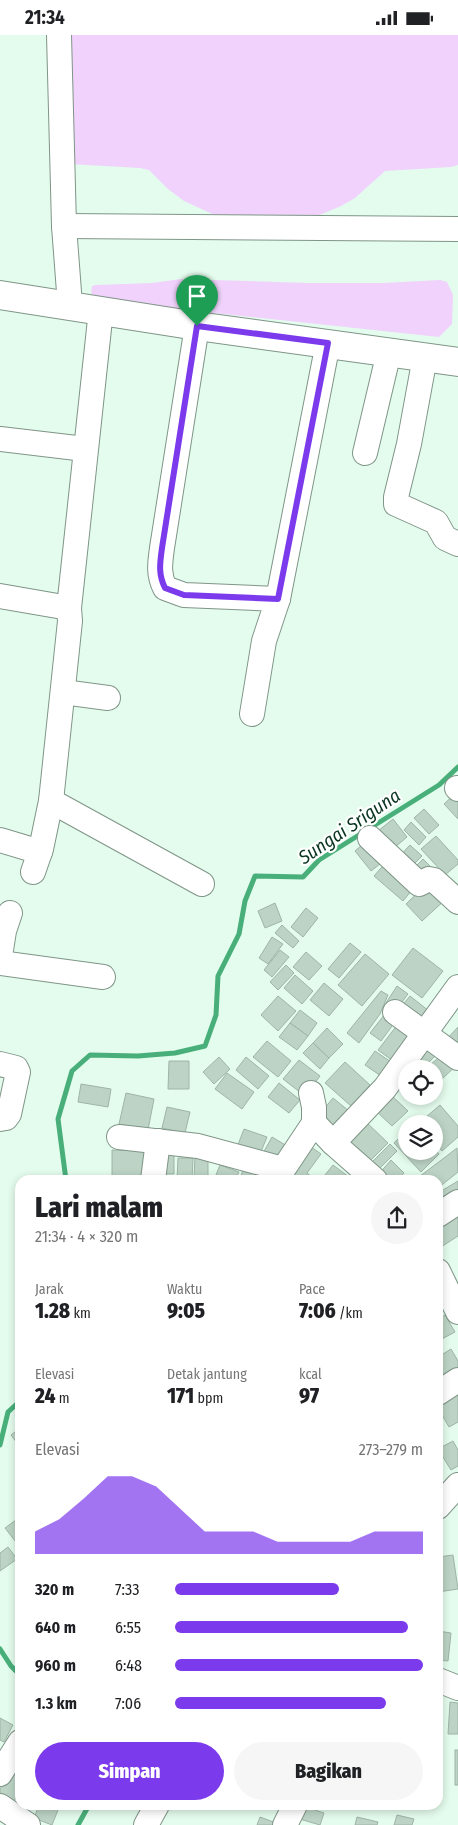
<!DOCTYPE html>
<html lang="id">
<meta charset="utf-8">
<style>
body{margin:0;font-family:"Fira Sans Condensed",sans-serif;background:#f6f6f6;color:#202124;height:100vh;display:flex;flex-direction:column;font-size:19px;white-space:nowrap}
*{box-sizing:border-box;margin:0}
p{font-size:16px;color:#757577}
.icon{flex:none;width:28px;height:28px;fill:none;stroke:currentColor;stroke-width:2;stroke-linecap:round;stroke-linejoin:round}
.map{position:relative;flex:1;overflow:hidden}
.side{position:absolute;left:15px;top:1140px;width:428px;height:635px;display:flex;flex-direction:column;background:#fff;border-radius:15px;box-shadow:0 2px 8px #0003}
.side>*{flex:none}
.buttons{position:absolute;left:398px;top:1025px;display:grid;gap:10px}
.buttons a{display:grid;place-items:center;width:45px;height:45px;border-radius:50%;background:#fff;box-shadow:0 2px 8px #0003;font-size:25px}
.pin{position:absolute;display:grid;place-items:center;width:42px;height:42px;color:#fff;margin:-51px -21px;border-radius:50% 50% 50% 0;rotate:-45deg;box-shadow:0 0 5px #0007}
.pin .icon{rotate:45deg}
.round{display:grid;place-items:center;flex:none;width:52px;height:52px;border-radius:26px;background:#f6f6f6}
.headline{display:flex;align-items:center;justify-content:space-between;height:85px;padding:0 20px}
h1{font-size:28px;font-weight:800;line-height:38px}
.metrics{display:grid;grid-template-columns:repeat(3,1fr);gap:8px;height:85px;padding:5px 20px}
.metrics div{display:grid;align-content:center}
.metrics b{font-size:21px;font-weight:800}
.metrics small{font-size:14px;font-weight:400}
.metrics p{font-size:14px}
.chart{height:140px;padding:10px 20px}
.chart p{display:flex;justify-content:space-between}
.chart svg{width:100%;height:90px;margin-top:5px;fill:#7c3aed;opacity:.7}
.button{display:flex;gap:10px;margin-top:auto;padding:10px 20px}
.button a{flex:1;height:58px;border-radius:30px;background:#7c3aed;color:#fff;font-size:20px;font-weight:800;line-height:58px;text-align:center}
.button a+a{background:#f6f6f6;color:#202124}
ul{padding:0 20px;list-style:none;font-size:16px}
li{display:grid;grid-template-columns:80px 60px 1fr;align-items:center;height:38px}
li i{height:12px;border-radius:6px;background:#7c3aed}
.status{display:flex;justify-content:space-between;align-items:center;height:35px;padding:0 25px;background:#fff;direction:ltr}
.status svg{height:14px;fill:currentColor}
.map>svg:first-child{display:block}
</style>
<div class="status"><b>21:34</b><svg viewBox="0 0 49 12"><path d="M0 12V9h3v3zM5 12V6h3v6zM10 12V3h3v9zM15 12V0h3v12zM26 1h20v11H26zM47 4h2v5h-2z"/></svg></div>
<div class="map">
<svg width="458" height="1790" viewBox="0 0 458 1790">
<rect width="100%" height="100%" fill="#e4fced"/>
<g fill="#f0d2fc">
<polygon points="67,0 458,0 458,130 451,132 385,136 355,163 341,171 310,184 219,182 184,166 168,154 149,135 140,133 69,129"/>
<polygon points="181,244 308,248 383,248 440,245 447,247 453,260 452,289 439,302 147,271 93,261 91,258 92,251 96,250 152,248"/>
</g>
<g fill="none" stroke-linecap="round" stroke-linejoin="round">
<g stroke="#49af7a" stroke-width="5">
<polyline points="66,1145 58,1084 72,1036 90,1020 138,1021 175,1018 205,1011 216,980 218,941 239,899 245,866 255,841 303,842 319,825 439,750 458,732"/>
<polyline points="0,1410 8,1377 20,1366"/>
<polyline points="0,1614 11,1631 20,1640"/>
<polyline points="78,1790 89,1770"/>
</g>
</g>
<g fill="#bcd3c5" stroke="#9eb4a6">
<polygon points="457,757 458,758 458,784 444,769"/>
<polygon points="424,774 439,790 429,799 414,783"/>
<polygon points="393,784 407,802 388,818 373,800"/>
<polygon points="411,787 426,802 419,810 404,795"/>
<polygon points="436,801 458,825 458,829 445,840 421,814"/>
<polygon points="368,805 385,825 371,836 355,816"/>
<polygon points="410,810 422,821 407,836 396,825"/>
<polygon points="389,824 417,849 403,866 374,841"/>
<polygon points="423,824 434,835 425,844 414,833"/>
<polygon points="430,846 446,864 422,886 406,869"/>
<polygon points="275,868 282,886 265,893 258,876"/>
<polygon points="306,873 318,883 303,902 291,892"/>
<polygon points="282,890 299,906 293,913 275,898"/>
<polygon points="272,902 283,909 268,929 259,923"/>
<polygon points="350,908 361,917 339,943 328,934"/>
<polygon points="413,913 443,936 422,963 392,940"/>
<polygon points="280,915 289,922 272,942 264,935"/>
<polygon points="306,917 322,931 309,945 293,932"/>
<polygon points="365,919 389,939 362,971 338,950"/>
<polygon points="286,930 294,938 278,955 270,947"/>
<polygon points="295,940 313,956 302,969 284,953"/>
<polygon points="324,948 343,964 329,981 310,965"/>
<polygon points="397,951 408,959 396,975 386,968"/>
<polygon points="381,956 388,960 380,979 359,1008 347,998"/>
<polygon points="278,961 296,976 278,996 261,980"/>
<polygon points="410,961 429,976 418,990 399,974"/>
<polygon points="300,975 317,988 308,1001 290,988"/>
<polygon points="385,979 395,987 381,1006 370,998"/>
<polygon points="290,988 308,1001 297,1015 279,1002"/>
<polygon points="398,989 413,999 393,1026 378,1015"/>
<polygon points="458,992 458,1017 445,1006"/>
<polygon points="327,993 343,1009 329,1023 313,1008"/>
<polygon points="267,1006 291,1026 278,1042 253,1022"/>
<polygon points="313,1008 329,1023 320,1034 303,1018"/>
<polygon points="430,1008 439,1017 424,1032 415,1023"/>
<polygon points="375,1016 391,1027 381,1041 365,1030"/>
<polygon points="446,1016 458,1029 442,1044 434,1036 434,1034 429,1031"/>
<polygon points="219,1022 230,1034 214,1049 203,1037"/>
<polygon points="246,1022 269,1041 258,1054 236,1035"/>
<polygon points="299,1025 320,1041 305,1061 283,1044"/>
<polygon points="169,1026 189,1026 189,1054 168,1054"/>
<polygon points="345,1027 370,1050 351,1071 325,1048"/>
<polygon points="227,1038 254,1057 242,1074 215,1054"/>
<polygon points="279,1048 300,1065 289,1078 268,1062"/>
<polygon points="81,1049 111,1054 108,1072 78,1067"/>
<polygon points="126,1058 154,1064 148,1095 119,1089"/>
<polygon points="389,1058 408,1076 392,1091 374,1074"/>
<polygon points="333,1063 349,1076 335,1093 319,1080"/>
<polygon points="440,1070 458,1091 458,1102 442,1116 434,1108 441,1100 434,1092 434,1089 431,1089 426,1082"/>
<polygon points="167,1072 190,1077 185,1098 162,1093"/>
<polygon points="363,1084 388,1108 365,1131 340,1108"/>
<polygon points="244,1094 267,1102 258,1124 236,1115"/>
<polygon points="406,1096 406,1116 434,1116 434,1113 439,1119 421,1137 394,1108"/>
<polygon points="272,1102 287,1111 277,1129 262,1120"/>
<polygon points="307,1109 321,1119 307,1138 315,1145 294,1145 285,1138"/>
<polygon points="390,1109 397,1116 380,1133 372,1127"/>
<polygon points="457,1113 458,1137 438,1153 438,1145 415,1145"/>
<polygon points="158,1114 174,1115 174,1139 157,1139"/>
<polygon points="112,1115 151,1116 150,1145 112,1145"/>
<polygon points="195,1120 208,1120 208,1145 194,1145"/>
<polygon points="178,1123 193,1123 192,1145 177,1145"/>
<polygon points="391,1125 404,1138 398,1145 383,1145 378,1140"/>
<polygon points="220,1130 239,1137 235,1145 214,1145"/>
<polygon points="333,1130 353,1145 321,1145"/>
<polygon points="243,1134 258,1139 256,1145 240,1145"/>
<polygon points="458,1146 458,1166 438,1179 438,1158"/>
<polygon points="458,1172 458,1201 441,1212 438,1206 438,1184"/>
<polygon points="445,1280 455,1297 438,1306 438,1284"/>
<polygon points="451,1314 458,1326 458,1337 438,1349 438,1322"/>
<polygon points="458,1352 458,1387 449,1392 438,1373 438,1365"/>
<polygon points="20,1393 20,1412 11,1400"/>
<polygon points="453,1406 458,1415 458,1431 451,1435 438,1414"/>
<polygon points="20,1482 20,1511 19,1511 5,1493"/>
<polygon points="8,1512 17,1524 0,1536 0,1518"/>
<polygon points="453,1520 458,1554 438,1557 438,1522"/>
<polygon points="438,1596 451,1598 448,1626 438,1625"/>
<polygon points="438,1661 442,1661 439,1711 438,1711"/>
<polygon points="450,1667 458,1668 458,1699 448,1699"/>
<polygon points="0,1683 13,1690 4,1707 0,1705"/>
<rect x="455" y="1715" width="3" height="35"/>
<polygon points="12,1736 20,1741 20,1757 11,1770 0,1763 0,1754"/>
<polygon points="39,1770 60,1770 52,1790 34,1783"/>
<polygon points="300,1770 324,1778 320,1790 296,1783"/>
<rect x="326" y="1770" width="34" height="2"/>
<rect x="378" y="1770" width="25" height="4"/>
<polygon points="397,1780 414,1784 412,1790 394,1790"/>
<polygon points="260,1782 279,1789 278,1790 257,1790"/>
<polygon points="357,1782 378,1787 377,1790 355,1790"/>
</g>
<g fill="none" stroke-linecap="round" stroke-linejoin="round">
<g stroke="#7f9587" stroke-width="26">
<g id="minor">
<polyline points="59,0 64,191 70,270"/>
<polyline points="64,191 458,194"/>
<path d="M 197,291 L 162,513 C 160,528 158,539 165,553 L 184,560 L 278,564 L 264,606 L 252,679"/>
<polyline points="425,322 409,409 396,462 396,469 436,487 445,503 458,509"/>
<polyline points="0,404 85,414"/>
<polyline points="365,418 389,317"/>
<polyline points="0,561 69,573"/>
<polyline points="278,564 328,308"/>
<polyline points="63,657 108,663"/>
<polyline points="457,753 458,754"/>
<polyline points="51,766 202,849"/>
<polyline points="370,803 419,849 429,844 434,845 458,867"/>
<polyline points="0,805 40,817"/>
<polyline points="33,837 41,814 51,766 70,586 69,573 101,275"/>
<polyline points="0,921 4,896 10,878"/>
<polyline points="0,928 103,942"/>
<polyline points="395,977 458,1023"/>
<polyline points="0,1029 16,1033 18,1037 9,1079 6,1083 0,1084"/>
<polyline points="311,1058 314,1072 314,1088"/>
<polyline points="119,1102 198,1111 283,1134"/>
<polyline points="333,1108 375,1145"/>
<polyline points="153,1145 158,1106"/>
<polyline points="276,1145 314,1088 333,1108 385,1053 458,952"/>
<polyline points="438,1180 458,1167"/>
<polyline points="438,1236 458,1277"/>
<polyline points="438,1358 458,1345"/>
<polyline points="438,1472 458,1450"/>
<polyline points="438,1645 458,1653"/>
<polyline points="0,1739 20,1707"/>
<polyline points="0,1771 28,1790"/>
<polyline points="146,1790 157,1770"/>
<polyline points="285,1790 295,1770"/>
</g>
</g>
<g stroke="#7f9587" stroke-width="30">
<polyline id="major" points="0,260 197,291 458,327"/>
</g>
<use href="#minor" stroke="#fff" stroke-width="24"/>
<use href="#major" stroke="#fff" stroke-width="28"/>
</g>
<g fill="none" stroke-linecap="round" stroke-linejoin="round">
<g stroke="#fff" stroke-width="10">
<path id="route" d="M 197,291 L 328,308 L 278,564 L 184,560 L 165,553 C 158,539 160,528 162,513 Z"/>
</g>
<use href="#route" stroke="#7c3aed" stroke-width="6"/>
</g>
<g text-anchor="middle" stroke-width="4.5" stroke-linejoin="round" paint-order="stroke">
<g font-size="19" font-style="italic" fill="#0a3621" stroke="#fff">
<text transform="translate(349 791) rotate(-34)" y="7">Sungai Sriguna</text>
</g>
</g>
</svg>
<div class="buttons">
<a><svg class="icon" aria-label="locate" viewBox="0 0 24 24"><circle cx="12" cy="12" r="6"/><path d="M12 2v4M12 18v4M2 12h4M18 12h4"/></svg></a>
<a><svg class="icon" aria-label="layers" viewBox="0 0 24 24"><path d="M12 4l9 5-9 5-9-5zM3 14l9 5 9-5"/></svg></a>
</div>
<div class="pin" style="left:197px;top:291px;background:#1e9e55"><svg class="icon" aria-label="arrive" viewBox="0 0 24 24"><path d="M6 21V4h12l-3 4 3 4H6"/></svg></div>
<section class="side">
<div class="headline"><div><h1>Lari malam</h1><p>21:34 · 4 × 320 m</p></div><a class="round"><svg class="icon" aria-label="share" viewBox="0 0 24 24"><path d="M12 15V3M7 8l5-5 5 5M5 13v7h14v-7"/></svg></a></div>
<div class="metrics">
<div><p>Jarak</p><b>1.28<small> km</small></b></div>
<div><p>Waktu</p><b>9:05</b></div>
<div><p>Pace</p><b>7:06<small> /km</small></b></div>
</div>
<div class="metrics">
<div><p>Elevasi</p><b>24<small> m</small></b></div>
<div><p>Detak jantung</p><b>171<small> bpm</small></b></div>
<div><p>kcal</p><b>97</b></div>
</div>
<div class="chart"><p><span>Elevasi</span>273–279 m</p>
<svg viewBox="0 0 160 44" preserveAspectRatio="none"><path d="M0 44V33L10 27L20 17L30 6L40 6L50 11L60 22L70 33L80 33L90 33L100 38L110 38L120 38L130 38L140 33L150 33L160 33V44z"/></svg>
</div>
<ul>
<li><b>320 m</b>7:33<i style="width:66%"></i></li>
<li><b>640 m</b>6:55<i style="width:94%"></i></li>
<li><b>960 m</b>6:48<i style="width:100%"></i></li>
<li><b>1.3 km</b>7:06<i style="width:85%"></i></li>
</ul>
<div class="button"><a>Simpan</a><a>Bagikan</a></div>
</section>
</div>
